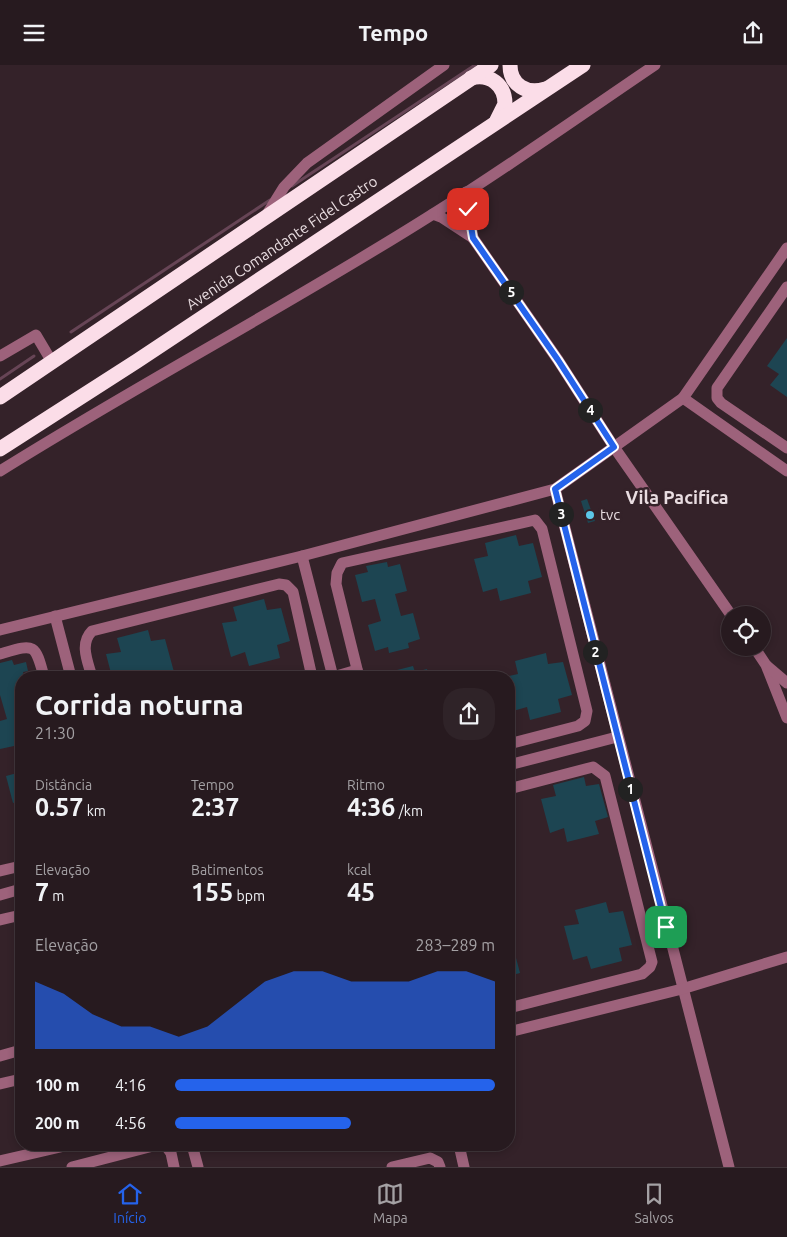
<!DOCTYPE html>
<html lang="pt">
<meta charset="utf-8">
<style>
body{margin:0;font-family:Ubuntu,sans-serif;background:#2f2328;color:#f1f3f6;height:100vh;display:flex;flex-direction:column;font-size:19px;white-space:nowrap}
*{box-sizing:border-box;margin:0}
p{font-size:16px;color:#a4a1a4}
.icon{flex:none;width:28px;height:28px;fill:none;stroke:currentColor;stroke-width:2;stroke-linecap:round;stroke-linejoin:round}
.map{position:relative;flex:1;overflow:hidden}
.sheet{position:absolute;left:15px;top:606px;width:500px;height:480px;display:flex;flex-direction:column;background:#271a1f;border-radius:20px;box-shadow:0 2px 8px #0003,0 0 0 1px #43383d}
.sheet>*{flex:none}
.buttons{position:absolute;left:721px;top:541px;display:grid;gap:10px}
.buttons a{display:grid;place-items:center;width:50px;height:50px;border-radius:50%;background:#271a1f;box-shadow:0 2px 8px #0003,0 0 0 1px #43383d;font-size:25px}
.pin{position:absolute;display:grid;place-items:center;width:42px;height:42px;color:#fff;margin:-21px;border-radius:10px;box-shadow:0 2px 8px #0006}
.km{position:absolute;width:25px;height:25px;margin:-12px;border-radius:50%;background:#222;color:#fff;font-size:14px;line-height:25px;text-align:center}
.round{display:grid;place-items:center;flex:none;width:52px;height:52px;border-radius:20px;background:#2f2328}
.head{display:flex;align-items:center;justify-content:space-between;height:85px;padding:0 20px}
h1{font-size:28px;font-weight:600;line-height:38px}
.stats{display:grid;grid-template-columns:repeat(3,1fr);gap:8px;height:85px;padding:5px 20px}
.stats div{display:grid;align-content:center}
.stats b{font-size:25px;font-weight:600}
.stats small{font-size:14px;font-weight:400}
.stats p{font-size:14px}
.chart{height:140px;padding:10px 20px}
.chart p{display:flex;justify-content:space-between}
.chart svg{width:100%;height:90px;margin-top:5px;fill:#2563eb;opacity:.7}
ul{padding:0 20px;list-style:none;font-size:16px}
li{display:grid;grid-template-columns:80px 60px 1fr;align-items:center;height:38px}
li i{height:12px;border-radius:6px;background:#2563eb}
header{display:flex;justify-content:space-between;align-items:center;height:65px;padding:0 20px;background:#271a1f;font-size:22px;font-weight:600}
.dock{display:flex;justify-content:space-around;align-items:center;height:70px;border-top:1px solid #43383d;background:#271a1f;font-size:14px;color:#a4a1a4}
.dock a{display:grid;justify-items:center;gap:2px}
.dock .on{color:#2563eb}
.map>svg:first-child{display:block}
</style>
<header><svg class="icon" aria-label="menu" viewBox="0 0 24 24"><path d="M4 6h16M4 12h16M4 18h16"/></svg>Tempo<svg class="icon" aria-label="share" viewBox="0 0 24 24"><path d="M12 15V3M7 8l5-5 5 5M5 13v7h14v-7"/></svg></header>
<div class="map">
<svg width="787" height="1102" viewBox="0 0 787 1102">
<rect width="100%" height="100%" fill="#342229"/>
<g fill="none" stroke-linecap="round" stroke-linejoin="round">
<g stroke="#674556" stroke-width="3">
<polyline points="292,121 475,0"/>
<polyline points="71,267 270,135"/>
<polyline points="0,314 34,291"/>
</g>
</g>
<g fill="#1d4552">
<polygon points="787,273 787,332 770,320 779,309 767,301"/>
<polygon points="587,434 595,456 588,458 581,436"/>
<polygon points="516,470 519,481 533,478 542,512 528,516 531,528 500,536 497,523 483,527 474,494 488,491 485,478"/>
<polygon points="387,497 388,502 400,499 407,526 395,529 401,551 413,548 420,574 408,578 409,583 389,588 388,582 375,586 368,560 381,556 375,534 362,537 355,510 368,507 366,501"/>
<polygon points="264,534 267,545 281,543 290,576 277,580 280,593 249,601 245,587 231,592 222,558 237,556 233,542"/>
<polygon points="148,565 151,576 165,574 174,607 157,612 112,612 106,589 121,587 117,573"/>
<polygon points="546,588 548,599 563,597 572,630 558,634 561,647 530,655 527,642 513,646 509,631 509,611 518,609 515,596"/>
<polygon points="12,595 14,600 26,597 28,606 23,607 24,612 21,612 21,685 15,686 14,681 0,684 0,656 7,654 0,630 0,598"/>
<polygon points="413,601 415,607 427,604 429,612 395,612 393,606"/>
<polygon points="21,707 21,736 13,738 6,711"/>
<polygon points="584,712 586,721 599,719 608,752 595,756 599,769 567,777 564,763 550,768 541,734 556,731 553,720"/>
<polygon points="606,837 609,848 623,846 632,880 619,883 622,896 591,904 587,891 573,895 564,861 579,859 575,845"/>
<polygon points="509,874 511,874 520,908 509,911"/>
</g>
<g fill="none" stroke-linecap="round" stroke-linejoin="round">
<g stroke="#9d627b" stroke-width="11">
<polyline points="466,127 473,173"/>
<polyline points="433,149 441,152 473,173 558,295 614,382 731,550"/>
<polyline points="266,151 284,122 307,98 444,0"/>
<polyline points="787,222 717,323 717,333 721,338 787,383"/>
<polyline points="0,291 36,270 52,297"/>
<polyline points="683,333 787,406"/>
<path d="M 0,406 C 142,317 291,239 433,149 C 508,102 581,50 655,0"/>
<polyline points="555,424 729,1102"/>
<polyline points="302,491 333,612"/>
<polyline points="55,551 71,612"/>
<polyline points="0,565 302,491 555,424 683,333 787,183"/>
<polyline points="754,582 766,600 787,653"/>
<path d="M 0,589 C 34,579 35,577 44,612"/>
<polyline points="767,601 787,618"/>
<path d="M 92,612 C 88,597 79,579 92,566 L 279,519 L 286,520 L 293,527 L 312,612"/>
<polyline points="333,612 357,605"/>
<polyline points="359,612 336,519 337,508 342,498 535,455 542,464 587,646 585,656 578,661 509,679"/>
<polyline points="509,700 617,672"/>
<polyline points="509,724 593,702 605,711 652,897 650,902 642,909 509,943"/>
<polyline points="0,806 21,801"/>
<polyline points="0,830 21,824"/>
<polyline points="0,855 21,850"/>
<polyline points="509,967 682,924 787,892"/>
<polyline points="0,991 21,985"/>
<polyline points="0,1019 21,1014"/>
<polyline points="192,1080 198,1102"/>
<polyline points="459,1080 464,1102"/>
<polyline points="0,1096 69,1080"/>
<polyline points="72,1102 157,1080 166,1081 171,1088 174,1102"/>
<polyline points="392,1102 430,1093 438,1097 440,1102"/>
</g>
<g stroke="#fbdde8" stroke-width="15">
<path d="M 510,0 C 510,20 527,30 545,24"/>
<path d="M 471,13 C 490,8 505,20 505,39 L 497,55"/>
<polyline points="0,332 491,0"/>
<polyline points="0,384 137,296 583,0"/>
</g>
</g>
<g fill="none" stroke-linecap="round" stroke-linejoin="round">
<g stroke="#fff" stroke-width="10">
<polyline id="route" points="468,144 473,173 558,295 614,382 555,424 666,862"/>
</g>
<use href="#route" stroke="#2563eb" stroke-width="6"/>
</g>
<circle fill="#5cc7e8" stroke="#342229" stroke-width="2" cx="590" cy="450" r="5"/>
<g text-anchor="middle" stroke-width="5" stroke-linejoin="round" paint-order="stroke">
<g font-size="15" fill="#e9dde1" stroke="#342229">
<text transform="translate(282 178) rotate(-34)" y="5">Avenida Comandante Fidel Castro</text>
</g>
<g font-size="15" fill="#e9dde1" stroke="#342229" text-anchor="start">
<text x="600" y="455">tvc</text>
</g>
<g font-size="18" font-weight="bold" fill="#e9dde1" stroke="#342229">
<text x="677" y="439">Vila Pacifica</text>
</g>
</g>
</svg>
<div class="buttons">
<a><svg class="icon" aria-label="locate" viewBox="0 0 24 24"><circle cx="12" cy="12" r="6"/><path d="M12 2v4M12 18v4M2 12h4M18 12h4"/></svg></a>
</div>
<div class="pin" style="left:666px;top:862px;background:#1e9e55"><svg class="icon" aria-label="arrive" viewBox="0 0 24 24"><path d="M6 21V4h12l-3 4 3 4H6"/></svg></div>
<div class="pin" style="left:468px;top:144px;background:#d93025"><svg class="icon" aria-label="check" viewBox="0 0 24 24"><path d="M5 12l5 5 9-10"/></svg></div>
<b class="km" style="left:630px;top:724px">1</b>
<b class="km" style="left:595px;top:587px">2</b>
<b class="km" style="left:561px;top:449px">3</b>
<b class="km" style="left:590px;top:345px">4</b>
<b class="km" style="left:511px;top:227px">5</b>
<section class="sheet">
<div class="head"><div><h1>Corrida noturna</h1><p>21:30</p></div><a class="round"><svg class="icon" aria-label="share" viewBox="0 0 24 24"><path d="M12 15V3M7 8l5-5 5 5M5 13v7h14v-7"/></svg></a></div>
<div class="stats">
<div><p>Distância</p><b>0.57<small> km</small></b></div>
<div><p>Tempo</p><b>2:37</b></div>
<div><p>Ritmo</p><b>4:36<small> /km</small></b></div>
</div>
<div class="stats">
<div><p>Elevação</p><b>7<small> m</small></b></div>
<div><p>Batimentos</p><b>155<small> bpm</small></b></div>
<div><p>kcal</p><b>45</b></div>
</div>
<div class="chart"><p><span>Elevação</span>283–289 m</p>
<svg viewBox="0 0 160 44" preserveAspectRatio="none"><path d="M0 44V11L10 17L20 27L30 33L40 33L50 38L60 33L70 22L80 11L90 6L100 6L110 11L120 11L130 11L140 6L150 6L160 11V44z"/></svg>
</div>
<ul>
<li><b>100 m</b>4:16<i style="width:100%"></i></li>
<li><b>200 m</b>4:56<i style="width:55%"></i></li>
</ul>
</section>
</div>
<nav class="dock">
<a class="on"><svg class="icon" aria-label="home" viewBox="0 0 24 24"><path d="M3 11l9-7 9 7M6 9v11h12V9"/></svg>Início</a>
<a><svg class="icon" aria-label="map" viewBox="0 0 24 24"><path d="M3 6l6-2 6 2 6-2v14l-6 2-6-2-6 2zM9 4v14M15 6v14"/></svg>Mapa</a>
<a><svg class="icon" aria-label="saved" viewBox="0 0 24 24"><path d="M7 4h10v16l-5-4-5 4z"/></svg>Salvos</a>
</nav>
